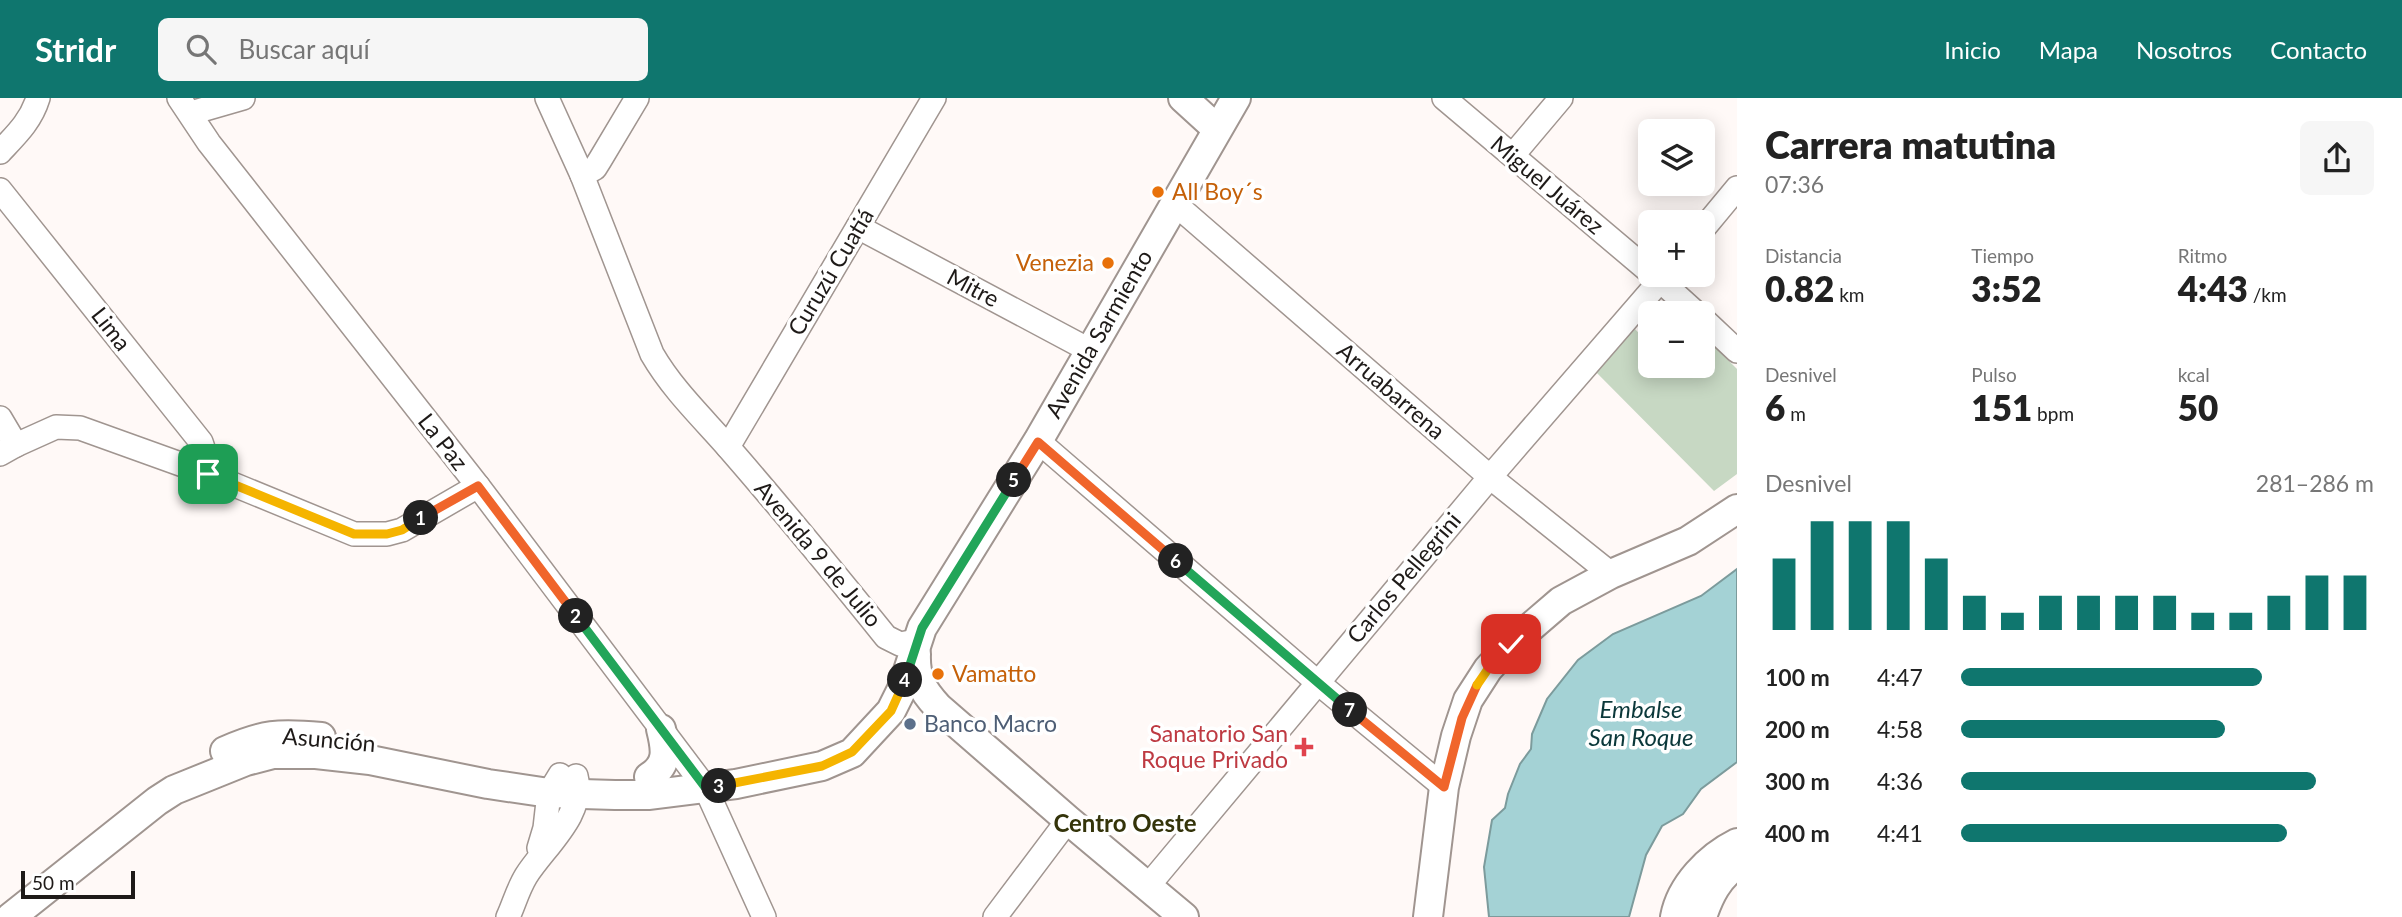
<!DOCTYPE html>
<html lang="es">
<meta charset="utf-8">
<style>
body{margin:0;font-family:Lato,sans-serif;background:#f6f6f6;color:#222;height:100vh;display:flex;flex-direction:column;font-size:26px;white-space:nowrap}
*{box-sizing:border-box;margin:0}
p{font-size:23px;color:#767676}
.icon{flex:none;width:38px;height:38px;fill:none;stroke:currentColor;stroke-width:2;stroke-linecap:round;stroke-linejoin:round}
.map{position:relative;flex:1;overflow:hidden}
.panel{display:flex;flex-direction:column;background:#fff;width:665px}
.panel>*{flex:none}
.fabs{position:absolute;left:1638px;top:21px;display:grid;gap:14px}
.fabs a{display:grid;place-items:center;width:77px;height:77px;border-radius:10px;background:#fff;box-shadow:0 4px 18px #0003;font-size:35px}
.scale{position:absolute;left:21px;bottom:18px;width:114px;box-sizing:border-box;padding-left:7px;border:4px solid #1e1a18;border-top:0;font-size:19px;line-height:24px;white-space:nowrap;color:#1e1a18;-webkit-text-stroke:5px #fff;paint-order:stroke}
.pin{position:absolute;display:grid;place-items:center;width:60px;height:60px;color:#fff;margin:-30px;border-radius:14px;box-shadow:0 4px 10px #0006}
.km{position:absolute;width:35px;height:35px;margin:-18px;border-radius:50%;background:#222;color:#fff;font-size:19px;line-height:35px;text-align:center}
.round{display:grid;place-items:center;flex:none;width:74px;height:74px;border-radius:10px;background:#f6f6f6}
.headline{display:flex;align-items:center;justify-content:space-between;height:119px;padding:0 28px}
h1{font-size:38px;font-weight:800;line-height:52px}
.stats{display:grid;grid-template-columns:repeat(3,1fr);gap:10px;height:119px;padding:7px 28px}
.stats div{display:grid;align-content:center}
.stats b{font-size:35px;font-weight:800}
.stats small{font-size:19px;font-weight:400}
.stats p{font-size:19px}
.chart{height:196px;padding:14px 28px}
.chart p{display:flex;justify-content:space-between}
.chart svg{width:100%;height:126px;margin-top:7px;stroke:#0f766e;stroke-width:6}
ul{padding:0 28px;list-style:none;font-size:23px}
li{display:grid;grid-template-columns:112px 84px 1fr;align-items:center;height:52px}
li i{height:18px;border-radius:9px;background:#0f766e}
header{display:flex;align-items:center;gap:42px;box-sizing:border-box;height:98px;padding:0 35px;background:#0f766e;color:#fff}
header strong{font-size:33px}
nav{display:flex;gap:38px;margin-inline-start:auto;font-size:24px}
.search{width:490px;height:63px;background:#f6f6f6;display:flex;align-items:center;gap:18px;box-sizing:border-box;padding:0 24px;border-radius:10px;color:#767676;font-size:26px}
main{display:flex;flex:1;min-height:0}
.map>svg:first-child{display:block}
</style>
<header>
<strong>Stridr</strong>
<div class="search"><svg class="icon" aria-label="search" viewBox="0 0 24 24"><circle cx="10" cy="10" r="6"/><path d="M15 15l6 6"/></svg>Buscar aquí</div>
<nav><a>Inicio</a><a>Mapa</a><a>Nosotros</a><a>Contacto</a></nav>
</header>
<main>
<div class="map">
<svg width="1737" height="819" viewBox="0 0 1737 819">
<rect width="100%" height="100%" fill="#fff9f7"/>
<polygon fill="#c7d8c3" points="1635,231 1650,247 1650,268 1671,268 1680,277 1690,268 1703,268 1703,255 1712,246 1737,271 1737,376 1714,393 1593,271"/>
<polygon fill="#a4d2d5" stroke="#7c9b9c" stroke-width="2" points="1737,471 1737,664 1701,691 1683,716 1662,728 1646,757 1629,819 1489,819 1484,769 1492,722 1505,710 1508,696 1520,666 1531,651 1532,636 1547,601 1578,562 1613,536 1701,498"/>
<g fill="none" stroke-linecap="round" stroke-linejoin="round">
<g stroke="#a09590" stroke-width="26">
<g id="minor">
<polyline points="179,0 209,45 478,388 705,689 764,819"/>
<path d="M 547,0 L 582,77 L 652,256 C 674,294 706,323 734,356 C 786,416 836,477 886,539 L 900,546 L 916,543"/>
<polyline points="1444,0 1650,174"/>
<polyline points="191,15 243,0"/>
<path d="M 0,54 C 16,37 31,23 38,0"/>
<polyline points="1513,57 1561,0"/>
<polyline points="582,77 595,70 600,62 637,0"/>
<polyline points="0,92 201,344 204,353 208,376"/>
<polyline points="1174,105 1490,379 1611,476"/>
<polyline points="858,129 1089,252"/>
<polyline points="1703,131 1737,90"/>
<polyline points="1654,177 1696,215"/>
<polyline points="1703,221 1737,253"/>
<polyline points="0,320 16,347"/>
<polyline points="1038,343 1317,584 1444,689"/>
<polyline points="728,349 934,0"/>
<polyline points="0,356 16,347 56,329 80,330 208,376 354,436 387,436 402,432 478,388"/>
<polyline points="539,750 545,730 549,695 560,677"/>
<polyline points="1148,788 1490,379 1665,177"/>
<path d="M 508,819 C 514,806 518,791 526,778 C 544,749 586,716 576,678"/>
<polyline points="995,819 1068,722"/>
</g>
</g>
<g stroke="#a09590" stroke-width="32">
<g id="major">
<polyline points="1183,0 1217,31"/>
<path d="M 916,556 C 915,579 922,592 938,609 L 1068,722 L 1184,819"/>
<path d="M 225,653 C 263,636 279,635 321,639"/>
<path d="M 649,679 C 669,667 666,651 661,631"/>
<polyline points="11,819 157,703 174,692 246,663 273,656 316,656 370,662 488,686 549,695 615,697 648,697 736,686 822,668 852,655 891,613 902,591 922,530 1038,343 1236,0"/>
<polyline points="1428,819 1444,689 1456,638 1468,602 1488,571 1511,546 1561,503 1611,476 1688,443 1737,411"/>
<path d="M 1675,819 C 1681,787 1709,759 1737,745"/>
<path d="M 1702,819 C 1709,798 1718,779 1737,767"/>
</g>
</g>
<use href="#minor" stroke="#fff" stroke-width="23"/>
<use href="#major" stroke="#fff" stroke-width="28"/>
</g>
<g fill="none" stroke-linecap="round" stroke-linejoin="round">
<g stroke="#fff" stroke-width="14">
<polyline id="split-1" points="208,376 354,436 387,436 402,432 421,420"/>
</g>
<g stroke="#fff" stroke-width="14">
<polyline id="split-2" points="421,420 478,388 576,518"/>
</g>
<g stroke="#fff" stroke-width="14">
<polyline id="split-3" points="576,518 705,689 719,688"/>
</g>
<g stroke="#fff" stroke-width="14">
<polyline id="split-4" points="719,688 822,668 852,654 891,613 905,582"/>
</g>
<g stroke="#fff" stroke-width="14">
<polyline id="split-5" points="905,582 922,530 1014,382"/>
</g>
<g stroke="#fff" stroke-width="14">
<polyline id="split-6" points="1014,382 1038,344 1176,463"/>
</g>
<g stroke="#fff" stroke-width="14">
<polyline id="split-7" points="1176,463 1350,612"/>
</g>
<g stroke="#fff" stroke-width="14">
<polyline id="split-8" points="1350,612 1444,689 1462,620 1477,587"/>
</g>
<g stroke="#fff" stroke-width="14">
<polyline id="split-9" points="1477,587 1488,571 1511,546"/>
</g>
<use href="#split-1" stroke="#f5b400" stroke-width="9"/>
<use href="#split-2" stroke="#f0652b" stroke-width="9"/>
<use href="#split-3" stroke="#22a559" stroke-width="9"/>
<use href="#split-4" stroke="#f5b400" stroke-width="9"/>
<use href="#split-5" stroke="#22a559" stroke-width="9"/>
<use href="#split-6" stroke="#f0652b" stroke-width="9"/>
<use href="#split-7" stroke="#22a559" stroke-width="9"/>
<use href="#split-8" stroke="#f0652b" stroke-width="9"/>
<use href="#split-9" stroke="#f5b400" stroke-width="9"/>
</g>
<g fill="#e8710a" stroke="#fff" stroke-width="2.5">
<circle cx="1158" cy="94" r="7"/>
<circle cx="1108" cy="165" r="7"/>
<circle cx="938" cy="576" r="7"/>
</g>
<circle fill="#5c6f8a" stroke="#fff" stroke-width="2.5" cx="910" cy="626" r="7"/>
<path fill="#e0444e" stroke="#fff" stroke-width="2.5" d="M1300.5 638.5h7v7h7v7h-7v7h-7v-7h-7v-7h7z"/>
<g text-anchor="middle" stroke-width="7" stroke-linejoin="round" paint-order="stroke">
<g font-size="23" fill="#1e1a18" stroke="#fff">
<text transform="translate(1547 87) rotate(40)" y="8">Miguel Juárez</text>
<text transform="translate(831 174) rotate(-59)" y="8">Curuzú Cuatiá</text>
<text transform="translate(973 190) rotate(28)" y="8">Mitre</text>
<text transform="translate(111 231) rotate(52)" y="8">Lima</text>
<text transform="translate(1099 236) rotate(-60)" y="8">Avenida Sarmiento</text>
<text transform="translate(1391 293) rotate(41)" y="8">Arruabarrena</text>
<text transform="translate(443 344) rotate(52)" y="8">La Paz</text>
<text transform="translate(818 456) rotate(50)" y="8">Avenida 9 de Julio</text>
<text transform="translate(1404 480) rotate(-50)" y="8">Carlos Pellegrini</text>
<text transform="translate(329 642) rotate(5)" y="8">Asunción</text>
</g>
<g font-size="23" fill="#c56008" stroke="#fff" text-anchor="start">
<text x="1172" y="102">All Boy´s</text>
<text x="1094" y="173" text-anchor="end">Venezia</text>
<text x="952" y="584">Vamatto</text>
</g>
<g font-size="23" fill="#4e5e75" stroke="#fff" text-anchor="start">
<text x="924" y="634">Banco Macro</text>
</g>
<g font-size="23" fill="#be3a42" stroke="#fff" text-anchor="end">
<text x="1288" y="644">Sanatorio San<tspan x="1288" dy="26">Roque Privado</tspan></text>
</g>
<g font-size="24" font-style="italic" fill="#0b383a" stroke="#fff">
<text x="1641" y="620">Embalse<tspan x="1641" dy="28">San Roque</tspan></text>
</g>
<g font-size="24" font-weight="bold" fill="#34340a" stroke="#fff">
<text x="1125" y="734">Centro Oeste</text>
</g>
</g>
</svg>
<div class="fabs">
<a><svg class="icon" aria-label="layers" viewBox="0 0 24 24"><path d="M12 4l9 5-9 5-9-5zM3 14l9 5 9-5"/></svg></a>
<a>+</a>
<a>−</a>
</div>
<div class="scale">50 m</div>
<div class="pin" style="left:208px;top:376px;background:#1e9e55"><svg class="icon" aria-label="arrive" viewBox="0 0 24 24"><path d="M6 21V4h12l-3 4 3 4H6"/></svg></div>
<div class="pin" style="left:1511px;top:546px;background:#d93025"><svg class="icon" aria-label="check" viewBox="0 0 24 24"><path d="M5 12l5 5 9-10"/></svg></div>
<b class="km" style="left:421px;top:420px">1</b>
<b class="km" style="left:576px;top:518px">2</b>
<b class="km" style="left:719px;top:688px">3</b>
<b class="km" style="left:905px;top:582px">4</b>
<b class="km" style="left:1014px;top:382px">5</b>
<b class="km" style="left:1176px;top:463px">6</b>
<b class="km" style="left:1350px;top:612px">7</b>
</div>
<section class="panel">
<div class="headline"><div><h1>Carrera matutina</h1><p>07:36</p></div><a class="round"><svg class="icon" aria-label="share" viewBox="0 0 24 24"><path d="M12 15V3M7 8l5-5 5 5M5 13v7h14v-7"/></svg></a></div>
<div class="stats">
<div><p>Distancia</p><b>0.82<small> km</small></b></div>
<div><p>Tiempo</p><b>3:52</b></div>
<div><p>Ritmo</p><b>4:43<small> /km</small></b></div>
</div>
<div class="stats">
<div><p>Desnivel</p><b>6<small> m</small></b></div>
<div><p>Pulso</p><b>151<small> bpm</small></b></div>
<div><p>kcal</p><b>50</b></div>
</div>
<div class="chart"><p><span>Desnivel</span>281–286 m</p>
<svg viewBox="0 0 160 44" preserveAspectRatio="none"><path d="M5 44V19M15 44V6M25 44V6M35 44V6M45 44V19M55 44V32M65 44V38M75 44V32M85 44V32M95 44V32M105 44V32M115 44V38M125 44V38M135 44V32M145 44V25M155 44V25"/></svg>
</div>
<ul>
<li><b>100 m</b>4:47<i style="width:73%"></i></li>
<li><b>200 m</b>4:58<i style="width:64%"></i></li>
<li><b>300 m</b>4:36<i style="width:86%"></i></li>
<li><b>400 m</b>4:41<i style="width:79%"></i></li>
</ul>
</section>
</main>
